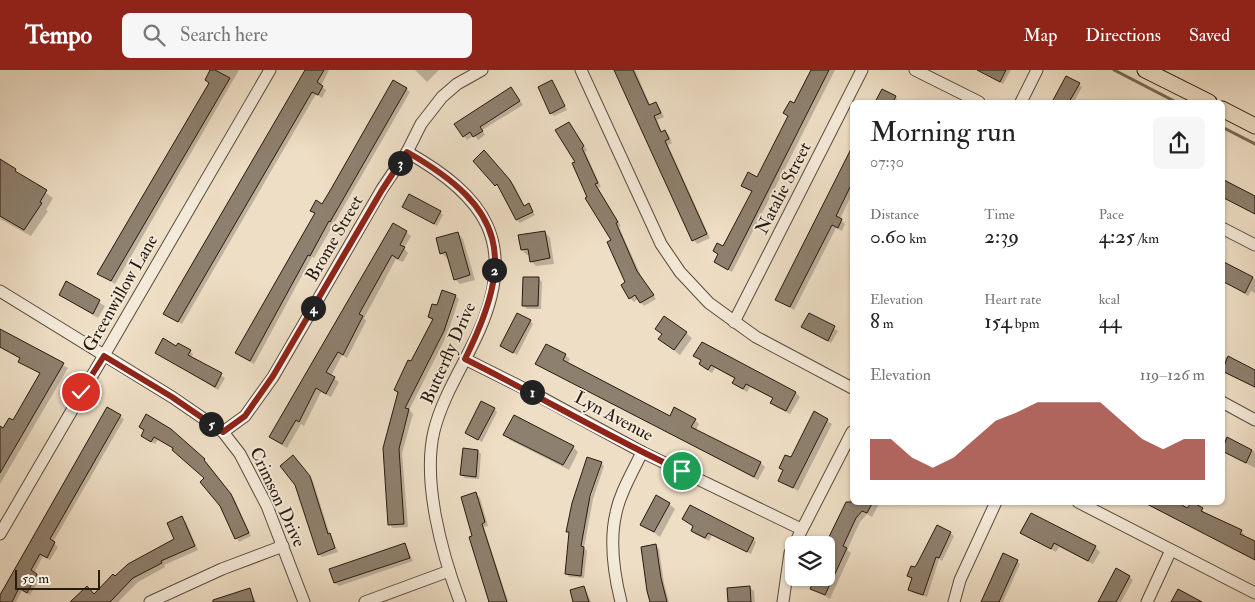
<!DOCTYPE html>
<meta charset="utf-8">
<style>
body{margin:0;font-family:"IM FELL Double Pica",serif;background:#f6f6f6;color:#222;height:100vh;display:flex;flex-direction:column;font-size:19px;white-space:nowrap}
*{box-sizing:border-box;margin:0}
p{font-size:16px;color:#767676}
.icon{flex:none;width:28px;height:28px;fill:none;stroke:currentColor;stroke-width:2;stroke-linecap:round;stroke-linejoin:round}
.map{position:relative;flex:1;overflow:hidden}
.side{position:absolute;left:850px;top:30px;width:375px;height:405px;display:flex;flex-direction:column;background:#fff;border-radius:8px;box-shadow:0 1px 4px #0004}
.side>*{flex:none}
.fabs{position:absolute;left:785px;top:466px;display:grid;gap:10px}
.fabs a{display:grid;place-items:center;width:50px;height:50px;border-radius:8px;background:#fff;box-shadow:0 1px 4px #0004;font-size:25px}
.scale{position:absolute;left:15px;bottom:12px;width:85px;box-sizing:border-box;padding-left:5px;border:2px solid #271a0f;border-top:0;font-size:14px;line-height:18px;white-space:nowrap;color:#271a0f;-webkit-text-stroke:4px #f4ead9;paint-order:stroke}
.pin{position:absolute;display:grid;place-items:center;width:42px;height:42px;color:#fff;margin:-21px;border:2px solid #fff;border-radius:50%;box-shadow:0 1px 5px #0007}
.km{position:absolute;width:25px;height:25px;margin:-12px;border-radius:50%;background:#222;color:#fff;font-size:14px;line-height:25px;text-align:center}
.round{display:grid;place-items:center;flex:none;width:52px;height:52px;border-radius:8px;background:#f6f6f6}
.overview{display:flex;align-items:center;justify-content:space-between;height:85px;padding:0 20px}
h1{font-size:28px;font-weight:600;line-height:38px}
.stats{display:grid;grid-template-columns:repeat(3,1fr);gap:8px;height:85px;padding:5px 20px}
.stats div{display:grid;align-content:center}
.stats b{font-size:21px;font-weight:600}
.stats small{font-size:14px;font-weight:400}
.stats p{font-size:14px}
.chart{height:140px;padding:10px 20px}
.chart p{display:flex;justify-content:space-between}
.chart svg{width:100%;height:90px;margin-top:5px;fill:#8f2418;opacity:.7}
header{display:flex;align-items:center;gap:30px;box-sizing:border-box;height:70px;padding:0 25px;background:#8f2418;color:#fff}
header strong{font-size:24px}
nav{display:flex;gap:28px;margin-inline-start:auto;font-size:18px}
.search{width:350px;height:45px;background:#f6f6f6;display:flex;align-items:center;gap:12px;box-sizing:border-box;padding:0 18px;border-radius:8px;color:#767676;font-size:19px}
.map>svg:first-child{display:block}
</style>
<header>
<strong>Tempo</strong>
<div class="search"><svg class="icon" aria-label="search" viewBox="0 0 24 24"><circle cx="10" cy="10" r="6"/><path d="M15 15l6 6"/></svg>Search here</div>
<nav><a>Map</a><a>Directions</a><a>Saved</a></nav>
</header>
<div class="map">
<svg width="1255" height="532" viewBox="0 0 1255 532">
<rect width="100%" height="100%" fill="#eedec5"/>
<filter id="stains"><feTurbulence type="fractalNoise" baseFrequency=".004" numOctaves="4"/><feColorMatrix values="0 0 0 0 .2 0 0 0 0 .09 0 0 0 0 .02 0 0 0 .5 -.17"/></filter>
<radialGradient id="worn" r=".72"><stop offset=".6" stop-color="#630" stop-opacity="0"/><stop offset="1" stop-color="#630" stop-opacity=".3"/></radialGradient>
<g fill="#0003">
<polygon points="212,0 239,0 115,214 99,204 210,14"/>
<polygon points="307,0 329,0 321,16 326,20 322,28 316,24 182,254 169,247"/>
<polygon points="415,0 439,0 427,12"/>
<polygon points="615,0 635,0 650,35 656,33 659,37 664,47 657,50 662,63 665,61 669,65 672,73 668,75 710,168 697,174 694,170"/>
<polygon points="812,0 835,0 732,202 715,192 719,185 715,181 723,177 752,122 743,115 758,109 789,47 785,43 794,35"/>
<polygon points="991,0 1011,0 1003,14 988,5"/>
<polygon points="1067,7 1082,17 1074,32 1053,32"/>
<polygon points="551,11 567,40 554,46 551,43"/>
<polygon points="406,19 410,22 314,188 312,187 254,294 240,286 237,283 316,144 312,140 322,136"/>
<polygon points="511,19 523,35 482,60 485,65 478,70 474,65 467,70 464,66"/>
<polygon points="882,20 896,27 898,32 876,32"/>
<polygon points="569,53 587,80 585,82 601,117 598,118 621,156 619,157 641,206 656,229 644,236 638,229 634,232 630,228 613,171 589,127 577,92"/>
<polygon points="852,80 852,124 840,149 845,154 842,161 836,158 794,240 777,230"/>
<polygon points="488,85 514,115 525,137 528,135 535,145 520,153 517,150 500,117 496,115"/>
<polygon points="0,91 53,128 46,140 48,141 31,166 0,149"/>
<polygon points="1222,108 1255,127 1255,143 1222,126"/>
<polygon points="404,137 440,142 443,145 437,156"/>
<polygon points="406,162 411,166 404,178 408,183 403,192 396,189 364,248 366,251 347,288 342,285 331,306 339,312 331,327 321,322 304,356 301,354 287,378 275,371 271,366"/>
<polygon points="545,162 550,168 554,194 536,196 531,191 530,185 527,185 522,180"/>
<polygon points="458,163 463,169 475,210 460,214 455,209 449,188 447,188 441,183"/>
<polygon points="1222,190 1226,194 1255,209 1255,223 1251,221 1248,226 1228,213 1222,204"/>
<polygon points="539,209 542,212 541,239 527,239 523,235"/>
<polygon points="67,213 105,236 98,248 60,225"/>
<polygon points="456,226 459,229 447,265 409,340 413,344 402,383 408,457 393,458 390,455 399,324 395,320 433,251 429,247 437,237"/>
<polygon points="810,244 838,261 831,273 803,257"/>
<polygon points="530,251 533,254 517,285 502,276"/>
<polygon points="0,259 68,298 0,414 0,364 14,352 40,304 24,295 20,291 21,289 0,278"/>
<polygon points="657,259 686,263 692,268 680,285 660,269 663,265"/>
<polygon points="177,278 190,281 193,284 191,288 225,308 218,320 156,282"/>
<polygon points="565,285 570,289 567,294 670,348 695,350 699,354 696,360 761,393 765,397 758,410 537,294"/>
<polygon points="1222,285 1255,302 1255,318 1222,301"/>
<polygon points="695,286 796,323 800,327 790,344 776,337 772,333 774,329 750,317 747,322 738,317 734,313 735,309 715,298 712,303 704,298 700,294 702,291"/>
<polygon points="108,339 124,349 53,472 58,477 50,490 43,486 34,503 40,508 30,525 22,521 16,532 0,532 0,524"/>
<polygon points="494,339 497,342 482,372 466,362"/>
<polygon points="815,343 832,354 798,421 780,410 784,401 780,398 791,389"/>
<polygon points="140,357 171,360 207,393 234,428 251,466 239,472 206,408 174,379 158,370 155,374 146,369 142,365 145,361"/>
<polygon points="505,365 573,377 578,382 569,400 510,370"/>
<polygon points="1222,366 1255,382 1255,398 1222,381"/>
<polygon points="478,381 481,384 479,409 465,408 461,405"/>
<polygon points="296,390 313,411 330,465 338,482 322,487 319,484"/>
<polygon points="602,394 604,396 593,429 584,478 587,481 584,508 569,507 566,503 570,464 568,461 587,431 589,432"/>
<polygon points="476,424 480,428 488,456 484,457 508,532 491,532 474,467"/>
<polygon points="852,426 852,432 877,432 879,434 872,447 867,444 860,452 847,480 851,483 830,529 812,518 817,508 826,508 826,477"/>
<polygon points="1144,432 1174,432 1187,440 1202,439 1205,444 1241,461 1245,465 1244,467 1255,473 1255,490"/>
<polygon points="669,434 675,439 660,467 642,454"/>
<polygon points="181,448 186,452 198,480 164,495 165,497 138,512 118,532 80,532 94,526 115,508 176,469"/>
<polygon points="683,449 753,469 756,472 751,484 712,465 709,471 695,464 692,460 694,456"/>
<polygon points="1022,462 1095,477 1100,482 1093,494 1059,477 1056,482"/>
<polygon points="950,463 954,466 942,491 939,489 927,527 913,523 910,519 913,510 909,506"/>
<polygon points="405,475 413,491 339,516 335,513 331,500"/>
<polygon points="656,475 659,479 664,513 669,532 652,532"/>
<polygon points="1017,491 1020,494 1003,532 982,532"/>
<polygon points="1129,507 1133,510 1121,532 1116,532"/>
<polygon points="584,517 591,532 575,532"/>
<polygon points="749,517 754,521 755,532 729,532"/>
<polygon points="250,520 256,532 210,532"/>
</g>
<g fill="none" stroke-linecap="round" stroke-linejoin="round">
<g stroke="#766757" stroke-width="3">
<polyline points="1114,0 1176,32"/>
<polyline points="1222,57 1255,74"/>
</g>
</g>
<g fill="#8e806e" stroke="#271a0f">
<polygon points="210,0 215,0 230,8 111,211 97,204 209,13 205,10"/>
<polygon points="305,0 324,0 317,12 323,16 318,25 312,22 178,252 163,244"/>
<polygon points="614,0 633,0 649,35 656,32 661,43 654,46 661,62 665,60 669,69 665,71 707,164 692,171"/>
<polygon points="811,0 829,0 728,200 714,192 718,184 713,181 717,173 723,176 752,121 741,116 748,102 757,107 788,46 783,43 790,31 794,33"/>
<polygon points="977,0 1006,0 1000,12"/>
<polygon points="1066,6 1080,13 1069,32 1052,32"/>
<polygon points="393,10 407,18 330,152 329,151 310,186 308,185 250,291 235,283 315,143 310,141 316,130 322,134 331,119"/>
<polygon points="552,10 565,36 550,44 538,17"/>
<polygon points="511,17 520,31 480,57 483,61 473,67 470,62 463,67 454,54"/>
<polygon points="882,19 896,26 893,32 875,32"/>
<polygon points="569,52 584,76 582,78 598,113 595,114 618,152 616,153 637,201 654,225 640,233 635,225 629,229 621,215 625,212 607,172 611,170 585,128 587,127 572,93 575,92 555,60"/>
<polygon points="852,77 852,113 836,146 842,149 838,158 832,155 790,237 775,230"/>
<polygon points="484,80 510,110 524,136 529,133 533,142 516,150 497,114 495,116 473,91"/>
<polygon points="0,89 16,99 15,101 47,120 40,132 42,133 24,160 0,146"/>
<polygon points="1222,109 1255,126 1255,144 1222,127"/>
<polygon points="409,124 441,141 434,154 402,137"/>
<polygon points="393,153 407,161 400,175 405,177 398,189 392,185 359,244 363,246 343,285 338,282 326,302 335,307 326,324 316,318 299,352 296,350 282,374 269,367"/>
<polygon points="545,161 550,188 530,192 528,179 521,180 518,165"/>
<polygon points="458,162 470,205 454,210 446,182 440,184 436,168"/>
<polygon points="1222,191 1253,207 1245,223 1222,211"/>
<polygon points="523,207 539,207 538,236 522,236"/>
<polygon points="66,211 100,230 93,244 59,225"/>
<polygon points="442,220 456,225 444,261 405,338 409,339 399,379 404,454 388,455 383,378 398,322 394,320 408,290 411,291 433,249 428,247 432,234 437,235"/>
<polygon points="517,243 531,250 513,283 500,276"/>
<polygon points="809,243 835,256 828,271 801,257"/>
<polygon points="664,246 687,262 674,280 658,269 662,264 655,259"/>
<polygon points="0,259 64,293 0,403 0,356 3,358 9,348 13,350 40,303 18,292 20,288 0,277"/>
<polygon points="163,268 176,276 178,273 191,280 188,285 222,303 215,317 155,283"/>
<polygon points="702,272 796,322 786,341 770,333 773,328 746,314 743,319 732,313 735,308 711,295 708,300 699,294 701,290 693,286"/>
<polygon points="546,274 566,284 563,290 670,346 674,337 696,349 691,357 761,392 754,407 535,294"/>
<polygon points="1228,286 1255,300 1255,317 1222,301"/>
<polygon points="481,331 495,338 478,370 465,363"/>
<polygon points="107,337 121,345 50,469 55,472 47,488 40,484 31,500 37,504 27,523 19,518 12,532 0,532 0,525"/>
<polygon points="814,341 828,349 793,418 778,411 783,400 779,398 785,385 791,387"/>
<polygon points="146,344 171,359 205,389 204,390 231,424 249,463 235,469 220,436 200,412 204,408 172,380 173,378 154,367 151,372 141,366 144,360 139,357"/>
<polygon points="514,345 574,376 563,395 503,365"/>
<polygon points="1227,367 1252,380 1246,393 1222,381"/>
<polygon points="463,378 478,380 476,407 460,405"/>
<polygon points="293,385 310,406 328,464 330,463 335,478 318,485 295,415 280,396"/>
<polygon points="587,387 602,392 590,426 581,476 584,477 581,506 565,504 569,462 566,462 572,433"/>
<polygon points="476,422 485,452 482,454 507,532 489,532 469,467 472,466 461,427"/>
<polygon points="656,425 670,433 654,462 640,455"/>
<polygon points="846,432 873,432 867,443 862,441 856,448 843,476 847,478 825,525 810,519 815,508 826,508 826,473"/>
<polygon points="1143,432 1177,432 1187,438 1192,432 1203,438 1201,441 1242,460 1240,464 1255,471 1255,490"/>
<polygon points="690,435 754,468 747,482 708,463 705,468 691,461 693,456 682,449"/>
<polygon points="1031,443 1096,476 1088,491 1054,473 1051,479 1020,463"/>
<polygon points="182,446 195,476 161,491 162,493 133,508 110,532 70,532 87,516 94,524 113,504 115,506 128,494 174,469 167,453"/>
<polygon points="937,455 951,462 939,488 936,487 923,525 908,520 912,508 907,506 911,496 915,497 918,492"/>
<polygon points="405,473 410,488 334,513 329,499"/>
<polygon points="656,474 661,508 667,532 650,532 647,521 641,477"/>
<polygon points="1003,483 1018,490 999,532 981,532"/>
<polygon points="1116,498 1130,506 1116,532 1098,532"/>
<polygon points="584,516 589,532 573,532 570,520"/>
<polygon points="750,516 751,532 728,532 727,518"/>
<polygon points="250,518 254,532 213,532 213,530"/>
<polygon points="1178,519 1202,532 1171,532"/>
</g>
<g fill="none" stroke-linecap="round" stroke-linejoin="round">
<g stroke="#594b3c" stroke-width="13">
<g id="minor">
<polyline points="581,0 661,174 680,202 709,233 756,267 852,318"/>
<polyline points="915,0 979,32"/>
<polyline points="1021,32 1037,0"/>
<path d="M 407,82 C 485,126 518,173 479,261 C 464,295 443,325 434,361 C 422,412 442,484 460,532"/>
<polyline points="1222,158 1255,175"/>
<polyline points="0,221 172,327 223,362 240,384 267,436 304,532"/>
<polyline points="734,252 862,0"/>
<polyline points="465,289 535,324 642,382 801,459"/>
<polyline points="1222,332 1255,350"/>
<polyline points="223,362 245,346 273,307 382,119 407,82 421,54 442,27 457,14 482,0"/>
<polyline points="1078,432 1255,523"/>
<polyline points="0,464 270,0"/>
<polyline points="794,475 852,362"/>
<polyline points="150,532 222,499 283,476"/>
<polyline points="365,532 449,501"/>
<path d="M 621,532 C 614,504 609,472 616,443 C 620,422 633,402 642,382"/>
<polyline points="783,532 790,483 794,475"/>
<polyline points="954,532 960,510 996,432"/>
<polyline points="1147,532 1171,480"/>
</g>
</g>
<g stroke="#271a0f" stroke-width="17">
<g id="major">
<polyline points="1145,0 1209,32"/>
<polyline points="1222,39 1255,56"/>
</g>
</g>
<use href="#minor" stroke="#f4ead9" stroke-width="11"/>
<use href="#major" stroke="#eedec5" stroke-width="15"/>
</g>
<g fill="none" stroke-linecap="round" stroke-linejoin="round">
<g stroke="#fff" stroke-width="10">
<path id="route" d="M 81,322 L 104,286 L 172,327 L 223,362 L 245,346 L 273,306 L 382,120 L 407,82 C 507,139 515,188 465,289 C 538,325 608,367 682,401"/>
</g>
<use href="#route" stroke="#8f2418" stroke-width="6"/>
</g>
<g text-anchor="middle" stroke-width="4" stroke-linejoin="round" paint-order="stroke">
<g font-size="18" fill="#271a0f" stroke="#f4ead9">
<text transform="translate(783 118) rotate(-63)" y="6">Natalie Street</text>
<text transform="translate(334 168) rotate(-60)" y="6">Brome Street</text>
<text transform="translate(120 223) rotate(-60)" y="6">Greenwillow Lane</text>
<text transform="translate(448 283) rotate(-66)" y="6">Butterfly Drive</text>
<text transform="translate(614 346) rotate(28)" y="6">Lyn Avenue</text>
<text transform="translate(278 427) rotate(65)" y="6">Crimson Drive</text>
</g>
</g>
<rect width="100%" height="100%" filter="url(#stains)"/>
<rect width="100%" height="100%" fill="url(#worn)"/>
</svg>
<div class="fabs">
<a><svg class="icon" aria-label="layers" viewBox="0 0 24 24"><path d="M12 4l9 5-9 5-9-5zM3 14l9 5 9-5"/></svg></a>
</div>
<div class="scale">50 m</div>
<div class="pin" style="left:682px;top:401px;background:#1e9e55"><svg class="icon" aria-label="arrive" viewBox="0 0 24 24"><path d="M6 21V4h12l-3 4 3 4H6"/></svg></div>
<div class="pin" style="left:81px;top:322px;background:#d93025"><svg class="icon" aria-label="check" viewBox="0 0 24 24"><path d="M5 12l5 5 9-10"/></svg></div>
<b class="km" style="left:532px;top:322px">1</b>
<b class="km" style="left:494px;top:200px">2</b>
<b class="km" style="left:400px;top:93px">3</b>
<b class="km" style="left:313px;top:238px">4</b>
<b class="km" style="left:211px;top:354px">5</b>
<section class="side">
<div class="overview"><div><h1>Morning run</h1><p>07:30</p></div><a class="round"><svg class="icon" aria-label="share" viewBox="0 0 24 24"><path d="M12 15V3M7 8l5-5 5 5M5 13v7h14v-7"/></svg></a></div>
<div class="stats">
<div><p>Distance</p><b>0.60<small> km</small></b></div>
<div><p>Time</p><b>2:39</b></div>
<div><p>Pace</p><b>4:25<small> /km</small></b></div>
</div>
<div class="stats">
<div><p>Elevation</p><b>8<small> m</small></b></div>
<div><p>Heart rate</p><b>154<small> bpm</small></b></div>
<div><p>kcal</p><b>44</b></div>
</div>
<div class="chart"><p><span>Elevation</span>119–126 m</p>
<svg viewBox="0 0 160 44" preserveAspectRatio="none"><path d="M0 44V24L10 24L20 33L30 38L40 33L50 24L60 15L70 11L80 6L90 6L100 6L110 6L120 15L130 24L140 29L150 24L160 24V44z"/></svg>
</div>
</section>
</div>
